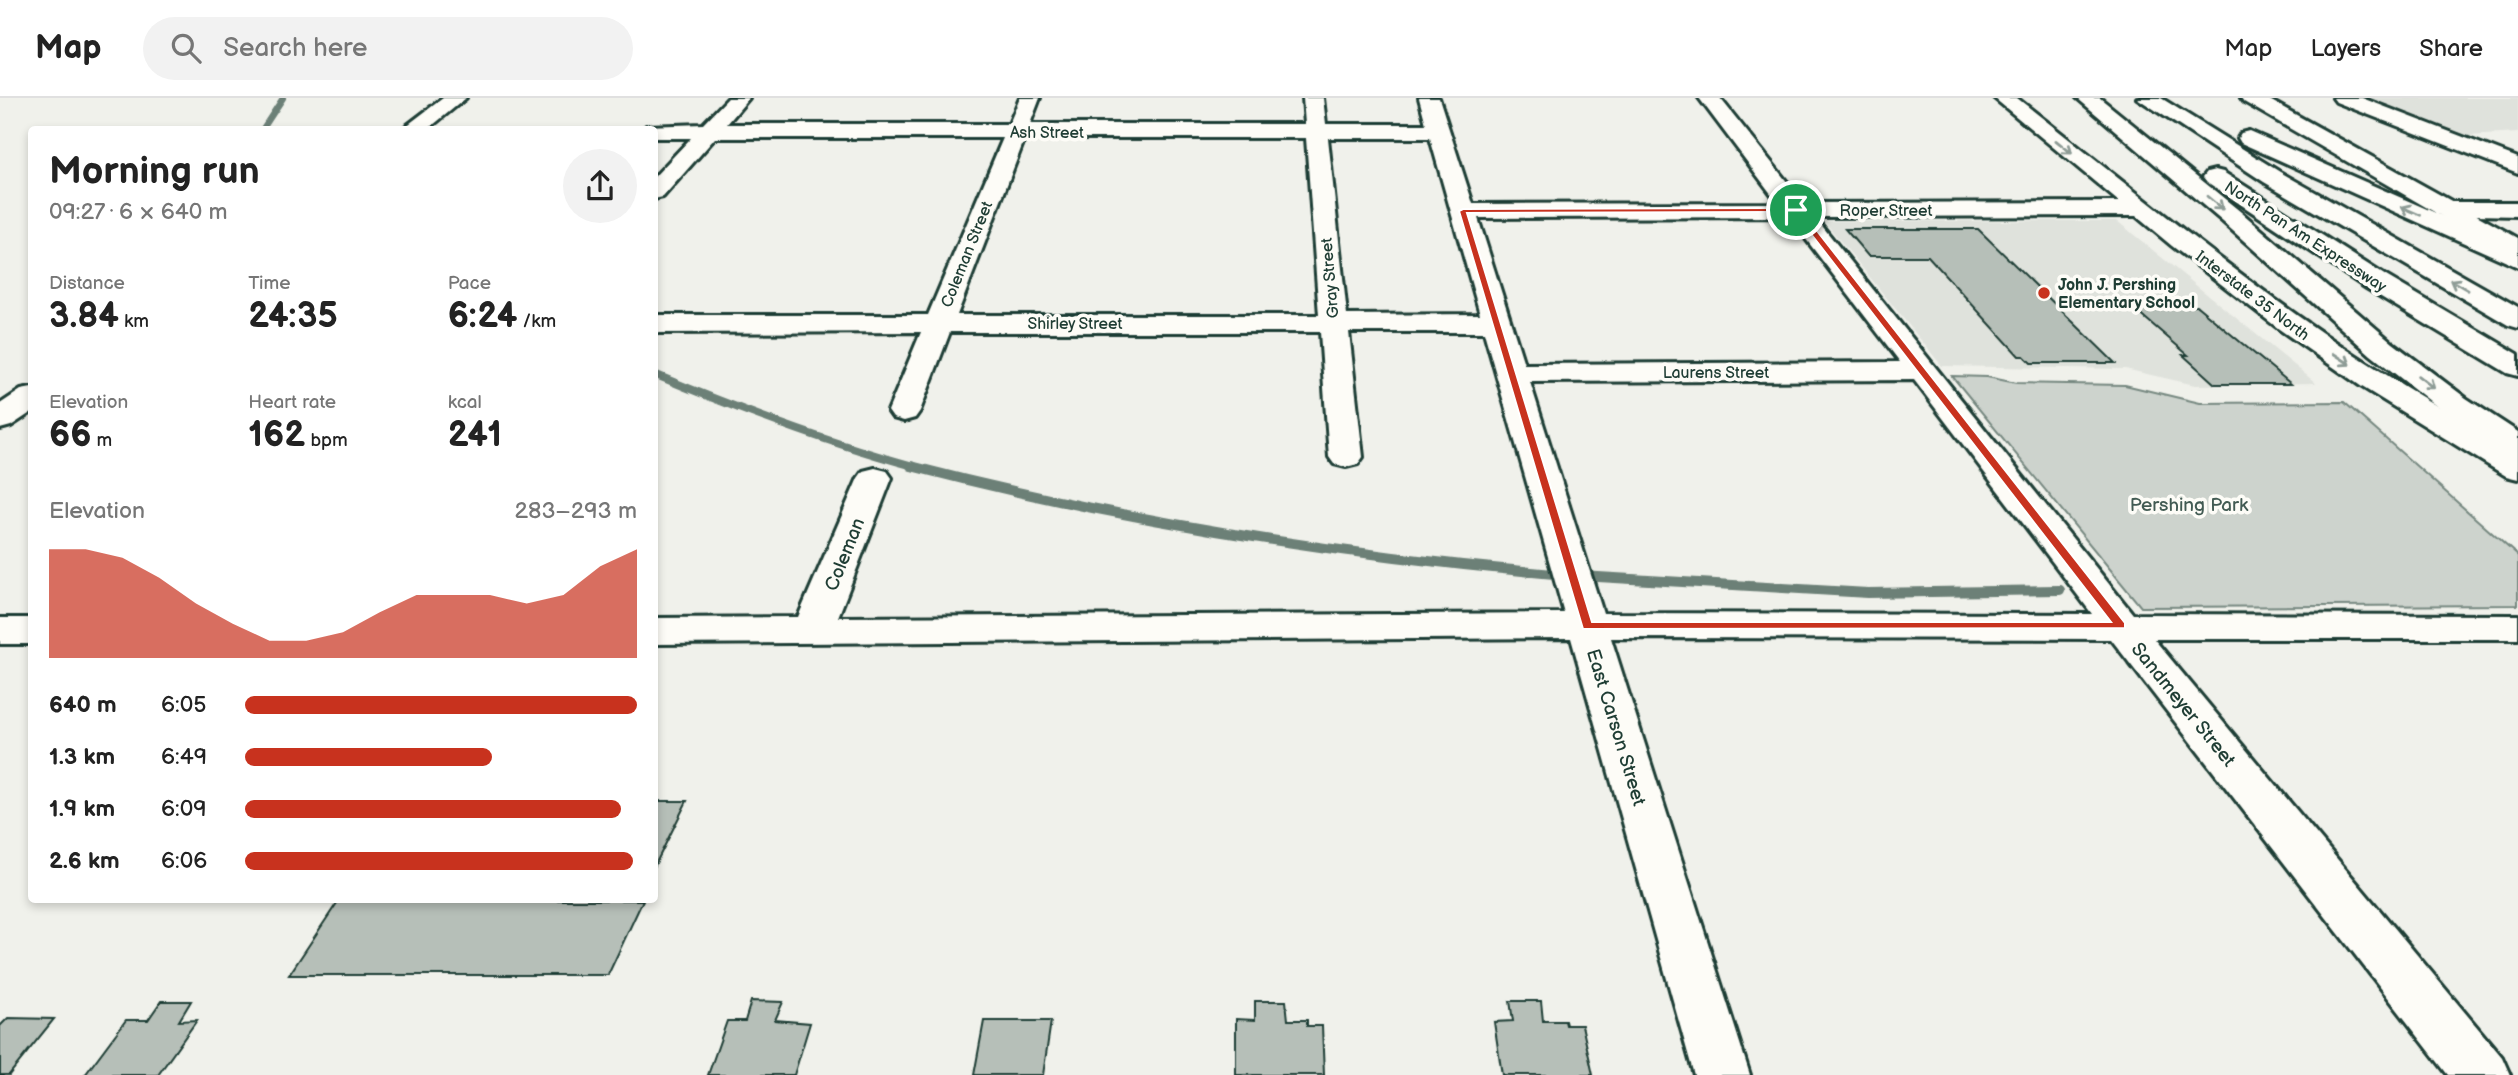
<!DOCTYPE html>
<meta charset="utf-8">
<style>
body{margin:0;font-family:"Balsamiq Sans",sans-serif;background:#f2f2f2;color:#222;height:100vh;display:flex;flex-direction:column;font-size:26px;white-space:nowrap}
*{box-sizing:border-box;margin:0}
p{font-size:23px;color:#767676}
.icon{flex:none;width:38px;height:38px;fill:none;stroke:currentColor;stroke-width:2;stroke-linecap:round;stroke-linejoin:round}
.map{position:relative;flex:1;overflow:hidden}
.side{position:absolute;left:28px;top:28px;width:630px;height:777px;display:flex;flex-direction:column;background:#fff;border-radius:7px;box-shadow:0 4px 10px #0003}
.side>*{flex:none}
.pin{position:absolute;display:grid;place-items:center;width:60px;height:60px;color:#fff;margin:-30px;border:4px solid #fff;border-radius:50%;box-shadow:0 2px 7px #0007}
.round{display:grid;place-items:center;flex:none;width:74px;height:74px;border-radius:37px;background:#f2f2f2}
.headline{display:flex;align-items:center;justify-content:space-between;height:119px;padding:0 21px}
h1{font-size:38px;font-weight:800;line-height:52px}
.metrics{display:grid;grid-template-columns:repeat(3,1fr);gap:10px;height:119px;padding:7px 21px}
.metrics div{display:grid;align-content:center}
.metrics b{font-size:35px;font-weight:800}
.metrics small{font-size:19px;font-weight:400}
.metrics p{font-size:19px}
.chart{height:196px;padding:14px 21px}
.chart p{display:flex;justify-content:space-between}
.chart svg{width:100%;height:126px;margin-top:7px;fill:#c8321e;opacity:.7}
ul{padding:0 21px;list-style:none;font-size:23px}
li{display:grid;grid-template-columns:112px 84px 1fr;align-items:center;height:52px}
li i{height:18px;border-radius:9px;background:#c8321e}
header{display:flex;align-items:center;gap:42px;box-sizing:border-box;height:98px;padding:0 35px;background:#fff;border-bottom:2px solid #e0e0e0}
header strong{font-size:33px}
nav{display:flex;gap:38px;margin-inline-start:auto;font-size:24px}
.search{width:490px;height:63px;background:#f2f2f2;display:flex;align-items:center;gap:18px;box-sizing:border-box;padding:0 24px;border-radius:38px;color:#767676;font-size:26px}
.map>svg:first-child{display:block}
</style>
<header>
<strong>Map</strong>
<div class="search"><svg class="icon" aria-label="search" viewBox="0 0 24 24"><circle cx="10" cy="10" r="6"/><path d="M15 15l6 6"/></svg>Search here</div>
<nav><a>Map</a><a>Layers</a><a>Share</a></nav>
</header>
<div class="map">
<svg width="2518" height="977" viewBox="0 0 2518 977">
<rect width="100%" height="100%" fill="#f0f1eb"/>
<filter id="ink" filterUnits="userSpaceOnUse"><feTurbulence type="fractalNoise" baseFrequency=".0143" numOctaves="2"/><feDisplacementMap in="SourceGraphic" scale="14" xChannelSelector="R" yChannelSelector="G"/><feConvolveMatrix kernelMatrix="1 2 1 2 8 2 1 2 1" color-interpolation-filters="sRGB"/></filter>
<g filter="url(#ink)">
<g fill="#dfe2dc">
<polygon points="2365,0 2518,0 2518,35 2468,38"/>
<polygon points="1824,123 2117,123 2316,285 2195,287 2125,271 1942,268"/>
</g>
<polygon fill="#cdd3cd" stroke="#768880" stroke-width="2" points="1952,278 1987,279 2016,285 2125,287 2200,305 2344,304 2518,458 2518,507 2141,509"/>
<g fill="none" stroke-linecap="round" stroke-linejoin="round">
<polyline stroke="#6c8077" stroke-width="6" points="262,32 283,0"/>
<path stroke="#6c8077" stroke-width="8" d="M 654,276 C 740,312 827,345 917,369"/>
<g stroke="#6c8077" stroke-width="10">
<path d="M 911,368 C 1125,424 1346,458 1566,477"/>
<polyline points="1581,478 1868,495 2060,492"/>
</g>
</g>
<g fill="#b6bfb8" stroke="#1f3d34" stroke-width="2">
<polygon points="1845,131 1978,131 2115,265 2031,265 2024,258 2019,258 1928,158 1868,158"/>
<polygon points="2131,208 2197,208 2291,286 2215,286 2183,257 2188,257"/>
<polygon points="654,703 687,703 654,769"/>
<polygon points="339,802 643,802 608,877 289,877"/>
<polygon points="161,903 191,903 179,923 197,922 158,977 85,977 126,922 148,922"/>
<polygon points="751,903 783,904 775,922 810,925 794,977 708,977 727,923 745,923"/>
<polygon points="1255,903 1286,903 1288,922 1307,922 1307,928 1322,928 1324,977 1236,977 1236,921 1255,922"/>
<polygon points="1510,903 1541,903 1543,923 1565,923 1566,927 1582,927 1593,977 1502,977 1494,924 1513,923"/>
<polygon points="8,920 54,921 9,977 0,977 0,928"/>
<polygon points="984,923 1051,923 1043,977 974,977"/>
</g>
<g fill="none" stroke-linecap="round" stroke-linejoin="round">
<g stroke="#1f3d34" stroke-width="6">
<g id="minor">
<polygon points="443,0 466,0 427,32 401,32"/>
<path d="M 728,0 L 749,0 L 727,26 L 1009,26 L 1020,0 L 1040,0 L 1030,26 L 1305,26 L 1303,0 L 1323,0 L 1326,26 L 1426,26 L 1419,0 L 1439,0 L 1473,106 L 1778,105 L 1699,0 L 1720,0 L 1804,105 L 2140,104 L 2149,106 L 2152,111 L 2149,116 L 2140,118 L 1815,119 L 2133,516 L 2518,517 L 2518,541 L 2154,541 L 2502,959 L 2510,977 L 2448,977 L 2111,541 L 1611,540 L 1750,977 L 1694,977 L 1571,540 L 654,546 L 654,520 L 798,519 L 858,380 L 863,373 L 875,370 L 887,373 L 892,380 L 838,519 L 1564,515 L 1484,234 L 1349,234 L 1363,359 L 1358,366 L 1346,369 L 1334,366 L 1329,359 L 1320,234 L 950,234 L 920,313 L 915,320 L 904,323 L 893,320 L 888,313 L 921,234 L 654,235 L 654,217 L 928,217 L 1003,40 L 715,40 L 663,99 L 654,101 L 654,79 L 691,40 L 654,40 L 654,32 L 644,32 L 646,28 L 703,26 ZM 1025,40 L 1306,40 L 1319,217 L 957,217 ZM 1328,40 L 1430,40 L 1480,216 L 1347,217 ZM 1789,119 L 1900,264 L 1524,266 L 1478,120 ZM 1914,282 L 2092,516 L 1603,515 L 1530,284 Z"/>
<polygon points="2333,0 2362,0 2518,60 2518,75 2336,4"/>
<polygon points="2445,104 2518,104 2518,118 2436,116 2433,111 2436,106"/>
<polygon points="32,290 32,314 11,328 0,331 0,306 21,292"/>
<rect x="0" y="520" width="32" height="26"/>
</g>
</g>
<g stroke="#1f3d34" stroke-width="6">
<g id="major">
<path d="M 1994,0 L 2017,0 C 2110,73 2202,149 2298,218 C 2368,268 2444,312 2518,357 L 2518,381 L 2506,378 L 2362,289 L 2279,231 L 2172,148 Z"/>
<polygon points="2241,0 2266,0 2518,140 2518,159 2509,157 2244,4"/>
</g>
</g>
<g stroke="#1f3d34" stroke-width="6">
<g id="highway">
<polygon points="2077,0 2100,0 2241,114 2393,245 2466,300 2518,334 2518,359 2506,356 2444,314 2371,257 2223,124"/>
<polygon points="2137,0 2161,0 2280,74 2518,209 2518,230 2508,227 2264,84"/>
<polygon points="2249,33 2518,151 2518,169 2241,45 2238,40 2241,35"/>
<polygon points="2215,72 2223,74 2386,178 2518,256 2518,278 2507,275 2366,190 2207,84 2203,79 2207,74"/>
</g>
</g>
<use href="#minor" fill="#fdfcf7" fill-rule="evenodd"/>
<use href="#major" fill="#fdfcf7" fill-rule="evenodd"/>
<use href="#highway" fill="#fdfcf7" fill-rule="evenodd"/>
</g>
<defs><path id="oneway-shaft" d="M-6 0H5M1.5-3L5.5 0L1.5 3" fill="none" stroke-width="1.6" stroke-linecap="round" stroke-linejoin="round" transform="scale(1.75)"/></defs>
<g stroke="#8e9c96">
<use href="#oneway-shaft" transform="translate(2064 49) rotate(39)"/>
<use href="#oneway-shaft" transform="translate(2215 105) rotate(40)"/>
<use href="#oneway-shaft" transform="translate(2411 113) rotate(-156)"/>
<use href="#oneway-shaft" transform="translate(2459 187) rotate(-150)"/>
<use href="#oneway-shaft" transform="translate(2342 261) rotate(33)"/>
<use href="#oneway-shaft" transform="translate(2426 284) rotate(37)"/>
</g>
</g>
<path fill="#c8321e" stroke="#fff" stroke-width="2" fill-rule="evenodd" d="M 1799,110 L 2125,525 L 2125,530 L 1583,531 L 1459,113 L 1463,111 ZM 1794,114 L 2111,524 L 1592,524 L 1467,115 Z"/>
<circle fill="#c8321e" stroke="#fdfcf7" stroke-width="2.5" cx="2044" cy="195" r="7"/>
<g text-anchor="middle" stroke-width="7" stroke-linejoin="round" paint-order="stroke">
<g font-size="16" fill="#1f3d34" stroke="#fdfcf7">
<text x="1047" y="40">Ash Street</text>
<text x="1886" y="118">Roper Street</text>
<text transform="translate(2306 138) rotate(33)" y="6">North Pan Am Expressway</text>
<text transform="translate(966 156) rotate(-68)" y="6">Coleman Street</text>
<text transform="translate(1329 180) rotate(-95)" y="6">Gray Street</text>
<text transform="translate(2253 197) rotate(37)" y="6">Interstate 35 North</text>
<text x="1075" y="231">Shirley Street</text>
<text x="1716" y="280">Laurens Street</text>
</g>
<g font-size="16" font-weight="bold" fill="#1f3d34" stroke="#fdfcf7" text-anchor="start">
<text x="2058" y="192">John J. Pershing<tspan x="2058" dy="18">Elementary School</tspan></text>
</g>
<g font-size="19" fill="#425b53" stroke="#fdfcf7">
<text x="2189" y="413">Pershing Park</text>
</g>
<g font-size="19" fill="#1f3d34" stroke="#fdfcf7">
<text transform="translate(844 456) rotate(-68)" y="7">Coleman</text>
<text transform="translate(2184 606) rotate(51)" y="7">Sandmeyer Street</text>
<text transform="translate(1617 629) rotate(73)" y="7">East Carson Street</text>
</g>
</g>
</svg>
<div class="pin" style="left:1796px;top:112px;background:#1e9e55"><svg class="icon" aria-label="arrive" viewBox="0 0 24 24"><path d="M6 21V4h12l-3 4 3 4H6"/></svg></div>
<section class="side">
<div class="headline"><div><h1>Morning run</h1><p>09:27 · 6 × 640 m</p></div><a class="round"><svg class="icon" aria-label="share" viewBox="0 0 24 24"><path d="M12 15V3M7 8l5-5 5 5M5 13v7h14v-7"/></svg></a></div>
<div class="metrics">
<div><p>Distance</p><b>3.84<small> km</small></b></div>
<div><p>Time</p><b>24:35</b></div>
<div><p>Pace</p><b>6:24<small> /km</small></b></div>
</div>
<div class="metrics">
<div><p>Elevation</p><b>66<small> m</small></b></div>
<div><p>Heart rate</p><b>162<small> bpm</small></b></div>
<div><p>kcal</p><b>241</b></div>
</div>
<div class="chart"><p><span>Elevation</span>283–293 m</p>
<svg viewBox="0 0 160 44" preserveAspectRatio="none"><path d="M0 44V6L10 6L20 9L30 16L40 25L50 32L60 38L70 38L80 35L90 28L100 22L110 22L120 22L130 25L140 22L150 12L160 6V44z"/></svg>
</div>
<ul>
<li><b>640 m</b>6:05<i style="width:100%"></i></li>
<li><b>1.3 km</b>6:49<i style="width:63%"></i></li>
<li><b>1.9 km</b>6:09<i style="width:96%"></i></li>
<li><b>2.6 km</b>6:06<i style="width:99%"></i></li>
</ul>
</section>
</div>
